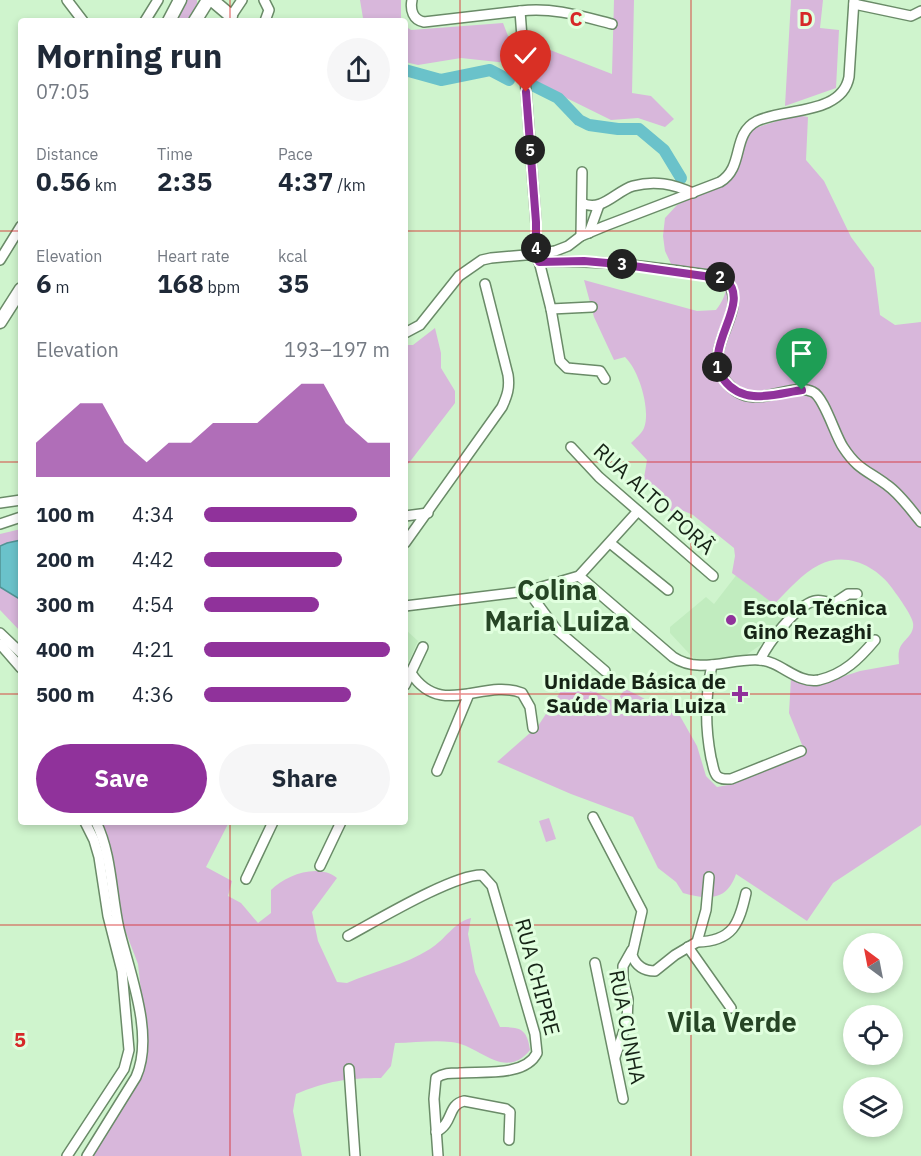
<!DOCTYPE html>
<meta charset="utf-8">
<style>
body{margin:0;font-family:"IBM Plex Sans",sans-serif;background:#f6f6f7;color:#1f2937;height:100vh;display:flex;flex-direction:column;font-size:22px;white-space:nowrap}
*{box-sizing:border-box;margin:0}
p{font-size:20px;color:#747a83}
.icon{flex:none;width:33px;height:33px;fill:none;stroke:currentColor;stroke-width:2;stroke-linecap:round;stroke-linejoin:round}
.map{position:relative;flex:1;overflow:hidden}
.panel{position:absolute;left:18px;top:18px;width:390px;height:807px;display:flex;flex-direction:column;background:#fff;border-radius:6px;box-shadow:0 3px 9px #0003}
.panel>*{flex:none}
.needle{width:39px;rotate:328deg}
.buttons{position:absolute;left:843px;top:933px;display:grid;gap:12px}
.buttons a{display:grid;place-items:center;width:60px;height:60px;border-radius:50%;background:#fff;box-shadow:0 3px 9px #0003;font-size:30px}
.pin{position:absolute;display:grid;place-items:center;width:51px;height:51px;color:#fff;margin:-62px -26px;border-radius:50% 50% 50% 0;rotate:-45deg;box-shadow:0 0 6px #0007}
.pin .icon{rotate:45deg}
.km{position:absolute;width:30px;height:30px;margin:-15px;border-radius:50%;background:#222;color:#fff;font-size:16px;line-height:30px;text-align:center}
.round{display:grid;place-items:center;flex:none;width:63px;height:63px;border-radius:32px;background:#f6f6f7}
.overview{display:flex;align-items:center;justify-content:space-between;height:102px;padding:0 18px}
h1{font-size:33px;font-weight:700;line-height:45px}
.metrics{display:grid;grid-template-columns:repeat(3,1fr);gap:9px;height:102px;padding:6px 18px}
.metrics div{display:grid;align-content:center}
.metrics b{font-size:26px;font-weight:700}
.metrics small{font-size:16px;font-weight:400}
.metrics p{font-size:16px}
.chart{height:168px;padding:12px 18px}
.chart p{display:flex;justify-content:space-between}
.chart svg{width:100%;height:108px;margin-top:6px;fill:#90329b;opacity:.7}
.cta{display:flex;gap:12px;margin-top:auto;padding:12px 18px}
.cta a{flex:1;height:69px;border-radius:36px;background:#90329b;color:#fff;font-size:24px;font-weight:700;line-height:69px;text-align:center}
.cta a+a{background:#f6f6f7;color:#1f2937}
ul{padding:0 18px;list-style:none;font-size:20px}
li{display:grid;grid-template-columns:96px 72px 1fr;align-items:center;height:45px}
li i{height:15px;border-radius:8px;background:#90329b}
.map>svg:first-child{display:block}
</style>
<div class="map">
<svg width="921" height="1156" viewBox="0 0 921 1156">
<rect width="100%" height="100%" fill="#cff4cd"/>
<g fill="#c1ecbf">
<polygon points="738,573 791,612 762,644 743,657 697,662 670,633 670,627 706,597 714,604"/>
<polygon points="405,629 418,641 405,670"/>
</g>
<g fill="#d8b7db">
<polygon points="185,0 197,0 197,4 187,21 177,21 176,14"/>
<polygon points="360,0 401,0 401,21 350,21 363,18"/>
<polygon points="614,0 634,0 632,93 651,96 674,119 665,127 638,118 611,120 532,81 532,43 612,74"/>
<polygon points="791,0 823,0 820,28 839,30 836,88 785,106"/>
<polygon points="503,23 510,41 507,63 461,58 418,65 405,62 405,26 411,30"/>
<path d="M 797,115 L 808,117 L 806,160 L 824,181 L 851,237 L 874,268 L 880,315 L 895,325 L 921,322 L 921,825 L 833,883 L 807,921 L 736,874 C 727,901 708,900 683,893 L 676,882 L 658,868 L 633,817 L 571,794 L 497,762 L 538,726 L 567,682 L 596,692 L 608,700 L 618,699 L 625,689 C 644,697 661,710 680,716 L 697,746 L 706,776 L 717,787 L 728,785 L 805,752 L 789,713 L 791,678 L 817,685 L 860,671 L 899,664 C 899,660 898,655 899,651 C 901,640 915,636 913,623 C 912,615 897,595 892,588 C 876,566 846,551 819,565 C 802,573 788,591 774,604 L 732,573 L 735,556 L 734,548 L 693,515 L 684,511 L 676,515 L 671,511 L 644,478 L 647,460 L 631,443 C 635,439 642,433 644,428 C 651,410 639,370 625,357 L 614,360 L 594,317 L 584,280 L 697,311 L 716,310 C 725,298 727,291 726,277 L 673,268 L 665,251 L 663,236 L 665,218 L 677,205 L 725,182 L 734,174 L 746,134 L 755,128 Z"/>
<polygon points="435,328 441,353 441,368 455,391 455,403 405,468 405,345 413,345"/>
<polygon points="21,529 21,632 0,610 0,534"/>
<polygon points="549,818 556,839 546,842 539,821"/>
<path d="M 99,822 L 229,822 L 206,867 L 232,881 L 228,896 L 241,903 L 258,923 L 271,913 L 271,890 C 286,875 318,863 337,878 L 312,912 L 318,941 L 337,982 L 347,983 C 374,971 405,965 430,949 C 446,939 453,923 471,918 L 468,934 L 475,972 L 500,1027 C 520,1027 527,1028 530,1050 C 504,1082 479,1044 451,1042 C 433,1040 413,1043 395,1043 L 391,1066 L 381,1078 C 348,1078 327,1081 296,1094 L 293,1111 L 302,1156 L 91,1156 L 124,1105 L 144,1067 L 141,991 L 138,964 L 120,917 L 114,875 L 103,828 Z"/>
</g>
<polygon fill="#6ac2ca" stroke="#519394" stroke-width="1.5" points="21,540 21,600 0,587 0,546 7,543"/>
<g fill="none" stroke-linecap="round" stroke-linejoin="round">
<g stroke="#6ac2ca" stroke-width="12">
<polyline points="405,70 441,80 490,70 509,80"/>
<polyline points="532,85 558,98 579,120 589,125 618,129 639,129 664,150 681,178"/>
</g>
<g stroke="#6a8b68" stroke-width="12">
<g id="minor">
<polyline points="67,0 83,21"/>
<polyline points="264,0 269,10 265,21"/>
<path d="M 412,0 C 410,10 413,20 424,22 L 520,11 L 536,223 L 536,254"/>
<polyline points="854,4 911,16 921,11"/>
<path d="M 520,11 C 553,7 581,16 612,24"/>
<polyline points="145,21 158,0"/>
<polyline points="228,21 242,0"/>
<path d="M 582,203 C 601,213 616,191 633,186 C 655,180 673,184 693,193"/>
<polyline points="589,233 599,205"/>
<polyline points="581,236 582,172"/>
<polyline points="538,257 551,309 560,361 567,368 600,371 605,379"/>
<polyline points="0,260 21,226"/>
<path d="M 539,262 C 599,259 658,268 717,276 L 727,281 C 751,314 697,348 727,383 C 754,415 790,380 813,392 C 824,397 835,435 843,447 C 858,470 867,470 887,485 C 900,494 911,510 921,522"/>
<polyline points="551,309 592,307"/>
<path d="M 405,333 L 420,325 L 459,276 L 482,260 L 491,258 L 537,254 L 555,251 L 568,246 L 581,236 L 605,226 L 720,182 C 745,167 731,134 757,121 C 784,108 842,115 849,77 L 854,0"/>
<polyline points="571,447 599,477 713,576"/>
<polyline points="0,503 21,500"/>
<polyline points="405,516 428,513"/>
<polyline points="0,524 21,517"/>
<path d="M 405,543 L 502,407 C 507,396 510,388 508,375 L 485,284"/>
<polyline points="610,543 668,590"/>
<path d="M 579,576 L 673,657 C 700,675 730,658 759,660 C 781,661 796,684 819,680 C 844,674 859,659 875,640"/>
<polyline points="528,591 556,629 605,671"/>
<polyline points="405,606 528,591 579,576 638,511"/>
<polyline points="0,633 21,653"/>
<polyline points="0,644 21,668"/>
<path d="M 760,660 C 768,643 796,606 814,601 C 821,599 827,602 833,604 L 848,594 L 857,594"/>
<path d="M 712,665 C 705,696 705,727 711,758 C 713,764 713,772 717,776 C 721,780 726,779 731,779 L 801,751"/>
<path d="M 411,673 C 441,719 483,678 522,693 L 530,707 L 533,728"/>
<polyline points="405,685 423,647"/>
<polyline points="437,771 469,694"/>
<path d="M 593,817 L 642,911 L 632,955 C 636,966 644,971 655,971 L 675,955 L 697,942 L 706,910 L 709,877"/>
<polyline points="320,866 341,822"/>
<polyline points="246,879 273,822"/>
<path d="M 348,936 C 376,921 454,874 482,875 L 492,886 L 535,1034 L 537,1053 C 525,1077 482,1071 459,1073 C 450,1073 443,1073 436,1078 L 434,1099 L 438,1156"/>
<path d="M 697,942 C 733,941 739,924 746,893"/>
<polyline points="688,947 731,1008"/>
<polyline points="595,963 623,1099"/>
<polyline points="615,1057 627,1022 628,999 623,979 623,966 632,950"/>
<polyline points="349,1069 355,1156"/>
<path d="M 436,1132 C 454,1123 447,1105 464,1101 L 506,1109 L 510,1112 L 509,1140"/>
<polyline points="67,1156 124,1069 129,1050 122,971 108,916 99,857 94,840 85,822"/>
<path d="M 87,1156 L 136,1077 C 155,1035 129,971 119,929 C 111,893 112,855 96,822"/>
</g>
</g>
<g stroke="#6a8b68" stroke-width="15">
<g id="major">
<polyline points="212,0 231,16"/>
<polyline points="169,21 180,0"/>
<polyline points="195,21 208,0"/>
<polyline points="0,322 21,289"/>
</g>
</g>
<use href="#minor" stroke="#fff" stroke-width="9"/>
<use href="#major" stroke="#fff" stroke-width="12"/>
</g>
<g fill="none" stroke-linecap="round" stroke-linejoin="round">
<g stroke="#fff" stroke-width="12">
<path id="route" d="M 526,92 L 536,222 L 536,255 L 539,262 L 584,261 L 619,264 L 725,279 C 754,303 700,347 724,380 C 744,406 775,394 802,390"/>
</g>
<use href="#route" stroke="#90329b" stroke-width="8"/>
</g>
<path fill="none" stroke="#d62828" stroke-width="1.5" stroke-opacity="0.55" d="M 230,0 L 230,21M 460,0 L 460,1156M 691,0 L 691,1156M 0,231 L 21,231M 405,231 L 921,231M 0,462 L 21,462M 405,462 L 921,462M 0,694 L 21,694M 405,694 L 921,694M 230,822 L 230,1156M 0,925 L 921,925"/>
<g fill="#90329b" stroke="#e1ffdf" stroke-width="2">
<circle cx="731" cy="620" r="6"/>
<path d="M737 685h6v6h6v6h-6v6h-6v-6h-6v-6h6z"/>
</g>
<g text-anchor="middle" stroke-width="6" stroke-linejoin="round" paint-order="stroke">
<g font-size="21" fill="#162416" stroke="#e1ffdf">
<text transform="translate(654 499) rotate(42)" y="7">RUA ALTO PORÃ</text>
<text transform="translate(537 977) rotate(75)" y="7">RUA CHIPRE</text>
<text transform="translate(627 1027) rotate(79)" y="7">RUA CUNHA</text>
</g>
<g font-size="21" font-weight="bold" fill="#162416" stroke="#e1ffdf" text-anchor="start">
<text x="743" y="615">Escola Técnica<tspan x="743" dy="24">Gino Rezaghi</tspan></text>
<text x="726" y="689" text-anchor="end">Unidade Básica de<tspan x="726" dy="24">Saúde Maria Luiza</tspan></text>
</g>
<g font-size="27" font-weight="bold" fill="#264525" stroke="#e1ffdf">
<text x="557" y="600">Colina<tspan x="557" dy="31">Maria Luiza</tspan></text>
<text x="732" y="1032">Vila Verde</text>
</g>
</g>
<g font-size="20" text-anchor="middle" font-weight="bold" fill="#d62828" stroke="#e1ffdf" stroke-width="6" stroke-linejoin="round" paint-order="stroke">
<text x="576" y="26">C</text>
<text x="806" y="26">D</text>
<text x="20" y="1047">5</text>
</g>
</svg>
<div class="buttons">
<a><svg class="needle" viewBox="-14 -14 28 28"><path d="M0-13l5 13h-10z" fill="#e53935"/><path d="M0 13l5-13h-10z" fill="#747a83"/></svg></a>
<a><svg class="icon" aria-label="locate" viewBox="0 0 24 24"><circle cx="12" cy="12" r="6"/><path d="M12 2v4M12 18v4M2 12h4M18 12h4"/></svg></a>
<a><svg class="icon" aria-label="layers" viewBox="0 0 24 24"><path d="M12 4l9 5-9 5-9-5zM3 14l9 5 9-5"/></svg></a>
</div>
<div class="pin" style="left:802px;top:390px;background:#1e9e55"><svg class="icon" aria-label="arrive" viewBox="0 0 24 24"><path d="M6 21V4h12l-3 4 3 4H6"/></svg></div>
<div class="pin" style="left:526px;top:92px;background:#d93025"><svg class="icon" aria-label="check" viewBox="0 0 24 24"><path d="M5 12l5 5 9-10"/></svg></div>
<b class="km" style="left:717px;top:367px">1</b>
<b class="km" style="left:720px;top:277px">2</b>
<b class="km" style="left:622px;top:264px">3</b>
<b class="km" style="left:536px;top:248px">4</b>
<b class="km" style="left:530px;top:150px">5</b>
<section class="panel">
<div class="overview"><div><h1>Morning run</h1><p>07:05</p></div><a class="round"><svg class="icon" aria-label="share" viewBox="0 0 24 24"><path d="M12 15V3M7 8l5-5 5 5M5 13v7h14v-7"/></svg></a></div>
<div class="metrics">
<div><p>Distance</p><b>0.56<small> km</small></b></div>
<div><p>Time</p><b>2:35</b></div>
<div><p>Pace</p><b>4:37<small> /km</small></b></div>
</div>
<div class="metrics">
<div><p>Elevation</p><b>6<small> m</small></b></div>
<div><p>Heart rate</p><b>168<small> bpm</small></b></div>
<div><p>kcal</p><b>35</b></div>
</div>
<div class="chart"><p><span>Elevation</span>193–197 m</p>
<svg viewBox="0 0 160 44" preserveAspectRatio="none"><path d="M0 44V30L10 22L20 14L30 14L40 30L50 38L60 30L70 30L80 22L90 22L100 22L110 14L120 6L130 6L140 22L150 30L160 30V44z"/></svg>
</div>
<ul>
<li><b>100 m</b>4:34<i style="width:82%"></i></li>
<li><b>200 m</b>4:42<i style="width:74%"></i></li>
<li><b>300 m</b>4:54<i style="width:62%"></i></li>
<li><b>400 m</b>4:21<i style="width:100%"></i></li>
<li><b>500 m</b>4:36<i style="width:79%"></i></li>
</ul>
<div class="cta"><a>Save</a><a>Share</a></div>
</section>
</div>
